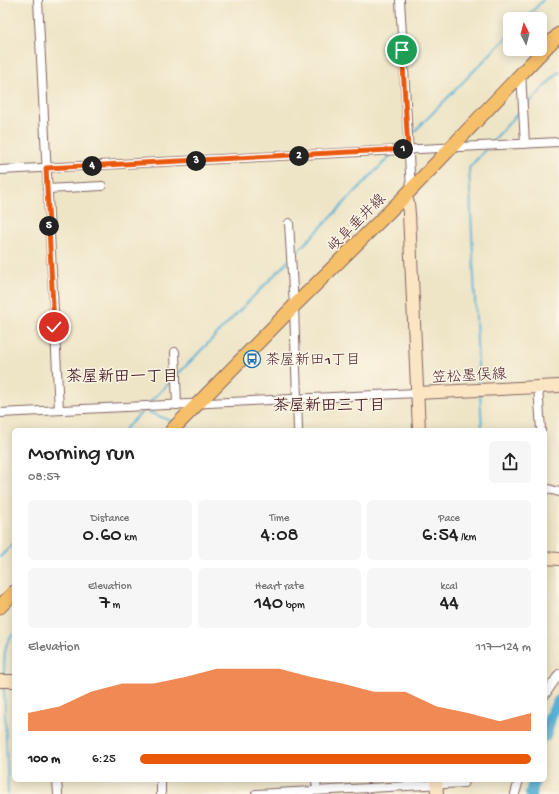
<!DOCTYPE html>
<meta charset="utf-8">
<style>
body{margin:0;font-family:"Gochi Hand","Klee One",sans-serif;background:#f6f6f6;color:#222;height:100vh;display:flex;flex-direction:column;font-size:15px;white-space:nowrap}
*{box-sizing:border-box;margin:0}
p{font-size:13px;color:#767676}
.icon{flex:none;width:22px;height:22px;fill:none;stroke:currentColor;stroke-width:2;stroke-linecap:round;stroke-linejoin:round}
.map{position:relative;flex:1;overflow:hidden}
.drawer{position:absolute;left:12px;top:428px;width:535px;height:354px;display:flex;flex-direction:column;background:#fff;border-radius:6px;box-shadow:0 2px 10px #0003}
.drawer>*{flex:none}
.needle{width:26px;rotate:354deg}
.fabs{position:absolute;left:503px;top:12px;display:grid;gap:8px}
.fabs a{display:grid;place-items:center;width:44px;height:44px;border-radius:6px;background:#fff;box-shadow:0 2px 10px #0003;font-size:20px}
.pin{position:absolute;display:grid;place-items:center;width:34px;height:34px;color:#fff;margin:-17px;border:2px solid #fff;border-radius:50%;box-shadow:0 1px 4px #0007}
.km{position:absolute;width:20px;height:20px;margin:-10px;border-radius:50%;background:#222;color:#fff;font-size:11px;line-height:20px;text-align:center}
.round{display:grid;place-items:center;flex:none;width:42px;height:42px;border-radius:6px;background:#f6f6f6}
.head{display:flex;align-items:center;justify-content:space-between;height:68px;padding:0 16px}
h1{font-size:22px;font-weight:600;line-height:30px}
.metrics{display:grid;grid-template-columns:repeat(3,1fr);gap:6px;height:68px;padding:4px 16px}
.metrics div{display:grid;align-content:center;border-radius:6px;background:#f6f6f6;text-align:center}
.metrics b{font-size:20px;font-weight:600}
.metrics small{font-size:11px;font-weight:400}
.metrics p{font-size:11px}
.chart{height:112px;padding:8px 16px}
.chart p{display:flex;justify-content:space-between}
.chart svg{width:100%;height:72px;margin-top:4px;fill:#ea580c;opacity:.7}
ul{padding:0 16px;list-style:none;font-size:13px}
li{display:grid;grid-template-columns:64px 48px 1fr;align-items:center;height:30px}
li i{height:10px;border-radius:5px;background:#ea580c}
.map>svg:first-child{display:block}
</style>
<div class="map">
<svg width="559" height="794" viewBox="0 0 559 794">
<rect width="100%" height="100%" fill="#fcf5e5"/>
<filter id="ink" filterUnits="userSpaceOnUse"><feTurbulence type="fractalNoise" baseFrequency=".025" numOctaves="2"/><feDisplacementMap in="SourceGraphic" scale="8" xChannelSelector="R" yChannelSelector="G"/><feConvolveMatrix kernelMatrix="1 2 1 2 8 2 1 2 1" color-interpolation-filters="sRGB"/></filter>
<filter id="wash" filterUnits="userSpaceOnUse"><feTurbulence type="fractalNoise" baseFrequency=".012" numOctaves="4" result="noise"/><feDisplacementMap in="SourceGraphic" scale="16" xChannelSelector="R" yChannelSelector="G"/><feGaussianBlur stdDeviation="0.9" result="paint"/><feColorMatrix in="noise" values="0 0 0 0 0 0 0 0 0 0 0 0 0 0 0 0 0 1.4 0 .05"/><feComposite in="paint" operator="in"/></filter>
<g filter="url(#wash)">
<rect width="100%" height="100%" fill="#eee5c7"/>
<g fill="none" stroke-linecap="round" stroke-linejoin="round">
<g stroke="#59b1d6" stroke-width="2">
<polyline points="525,19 543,0"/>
<polyline points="525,107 559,72"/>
<polyline points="410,136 510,34"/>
<polyline points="491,143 520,111"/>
<polyline points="399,147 406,141"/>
<polyline points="294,255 393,153"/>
<polyline points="178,374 288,261"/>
<polyline points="479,385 469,168 487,148"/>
<polyline points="480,393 482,430"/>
<polyline points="150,402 174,378"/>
<polyline points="143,410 174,422"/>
<polyline points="183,425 191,430"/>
<polyline points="124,430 145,409"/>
<polyline points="0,557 14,543"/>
<path d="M 4,676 C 5,660 2,645 14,633"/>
<polyline points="4,685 8,794"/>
<polyline points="308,789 313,781"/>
</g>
<g stroke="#59b1d6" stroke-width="12">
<polyline points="545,736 551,715 559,701"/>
<polyline points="531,794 534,780"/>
</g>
</g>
</g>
<g filter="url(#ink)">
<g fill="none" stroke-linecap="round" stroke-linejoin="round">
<g stroke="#836462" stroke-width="10">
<g id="street">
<polyline points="38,0 59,410"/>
<polyline points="400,0 411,190"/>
<polyline points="521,73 525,144"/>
<polyline points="0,170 559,142"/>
<polyline points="47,189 102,186"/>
<polyline points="289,223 294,306 298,430"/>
<polyline points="175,352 177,405"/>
<polyline points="538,387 541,430"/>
<polyline points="0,413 417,393"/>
<polyline points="545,488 559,492"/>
<polyline points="545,695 559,674"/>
<polyline points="57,780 58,794"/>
<polyline points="161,780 161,794"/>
<polyline points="316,780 317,790"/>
<polyline points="256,794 464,783 466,780"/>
<polyline points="515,794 519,780"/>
</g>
</g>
<g stroke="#836462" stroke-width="14">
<g id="secondary">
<polyline points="405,196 408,203 409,214 419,430"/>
<polyline points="417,393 559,386"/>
<polyline points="545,558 559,559"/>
<polyline points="0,681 14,681"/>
<polyline points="436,780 437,794"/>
</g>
</g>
<g stroke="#836462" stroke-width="15">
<g id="primary">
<polyline points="172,430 294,306 405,196 559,34"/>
<polyline points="0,607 14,592"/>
</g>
</g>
<use href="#street" stroke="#fff" stroke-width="8"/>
<use href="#secondary" stroke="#fbe6c4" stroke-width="12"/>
<use href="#primary" stroke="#f6c06b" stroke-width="13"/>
</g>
</g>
<g fill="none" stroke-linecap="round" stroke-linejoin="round" filter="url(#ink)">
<g stroke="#fff" stroke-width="8">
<polyline id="route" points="54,327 46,168 408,149 402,50"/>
</g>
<use href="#route" stroke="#ea580c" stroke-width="5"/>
</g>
<defs>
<g id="bus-ring" transform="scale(0.9)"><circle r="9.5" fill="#fcf5e5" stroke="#1f6fb2" stroke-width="1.5"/><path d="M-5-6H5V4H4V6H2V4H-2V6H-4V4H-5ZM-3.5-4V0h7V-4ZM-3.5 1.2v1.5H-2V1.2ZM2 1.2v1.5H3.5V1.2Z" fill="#1f6fb2"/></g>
</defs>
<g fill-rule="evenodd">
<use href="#bus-ring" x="252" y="359"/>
</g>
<g text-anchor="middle" stroke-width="3" stroke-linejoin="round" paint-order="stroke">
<g font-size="15" fill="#4a1f2b" stroke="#fcf5e5">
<text transform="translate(356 222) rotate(-45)" y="5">岐阜垂井線</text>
<text transform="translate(469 375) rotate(-3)" y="5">笠松墨俣線</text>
</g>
<g font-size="15" fill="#4a1f2b" stroke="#fcf5e5" text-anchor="start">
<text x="265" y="364">茶屋新田1丁目</text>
</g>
<g font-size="16" font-weight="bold" fill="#4a1f2b" stroke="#fcf5e5">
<text x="122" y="381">茶屋新田一丁目</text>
<text x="329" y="410">茶屋新田三丁目</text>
</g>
</g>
</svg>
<div class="fabs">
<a><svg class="needle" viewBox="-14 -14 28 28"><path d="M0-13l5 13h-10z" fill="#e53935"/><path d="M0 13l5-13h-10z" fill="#767676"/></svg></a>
</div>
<div class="pin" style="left:402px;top:50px;background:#1e9e55"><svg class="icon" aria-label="arrive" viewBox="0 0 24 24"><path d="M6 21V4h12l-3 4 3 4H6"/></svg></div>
<div class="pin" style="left:54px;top:327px;background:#d93025"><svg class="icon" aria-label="check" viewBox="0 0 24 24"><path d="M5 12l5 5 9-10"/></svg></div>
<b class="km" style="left:403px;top:149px">1</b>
<b class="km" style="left:299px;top:156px">2</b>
<b class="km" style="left:196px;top:161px">3</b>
<b class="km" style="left:92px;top:166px">4</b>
<b class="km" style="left:49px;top:226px">5</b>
<section class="drawer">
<div class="head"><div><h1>Morning run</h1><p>08:57</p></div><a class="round"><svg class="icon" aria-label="share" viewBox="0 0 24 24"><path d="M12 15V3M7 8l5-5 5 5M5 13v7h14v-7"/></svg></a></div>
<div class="metrics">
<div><p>Distance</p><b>0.60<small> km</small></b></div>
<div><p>Time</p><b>4:08</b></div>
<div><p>Pace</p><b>6:54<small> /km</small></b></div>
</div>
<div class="metrics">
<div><p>Elevation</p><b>7<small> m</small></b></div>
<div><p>Heart rate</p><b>140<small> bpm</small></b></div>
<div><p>kcal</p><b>44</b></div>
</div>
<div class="chart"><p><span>Elevation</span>117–124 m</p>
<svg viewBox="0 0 160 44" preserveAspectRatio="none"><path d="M0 44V33L10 29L20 20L30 15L40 15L50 11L60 6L70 6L80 6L90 11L100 15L110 20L120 20L130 29L140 33L150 38L160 33V44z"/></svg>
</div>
<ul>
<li><b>100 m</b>6:25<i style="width:100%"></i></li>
</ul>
</section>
</div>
